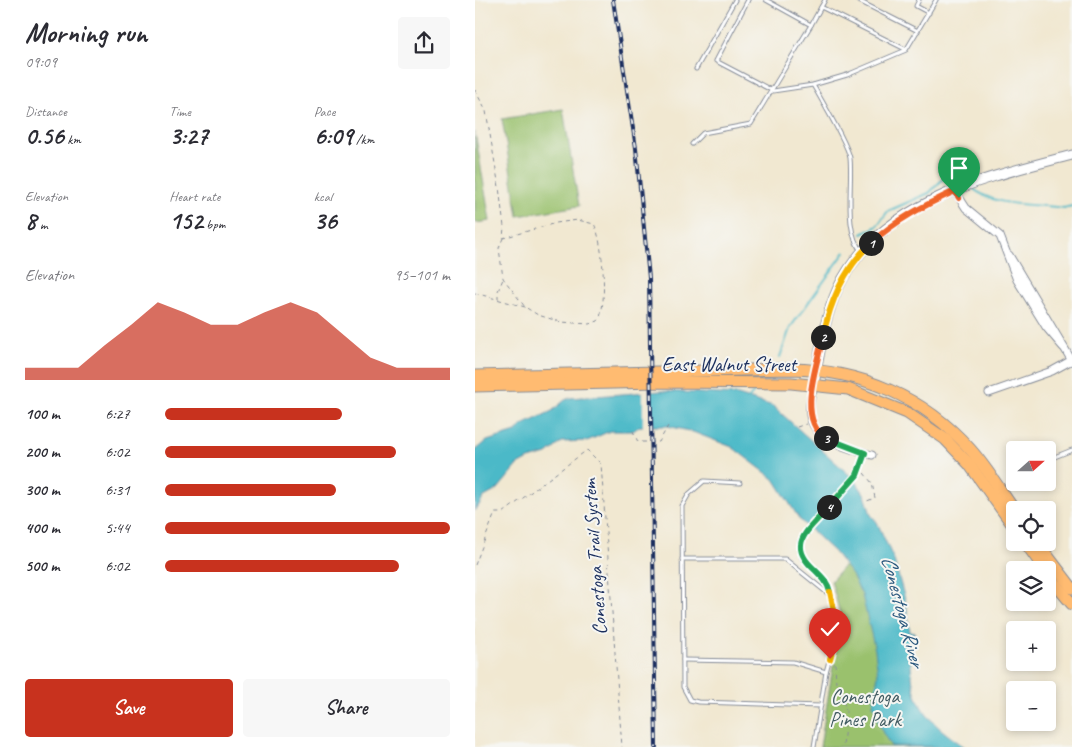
<!DOCTYPE html>
<meta charset="utf-8">
<style>
body{margin:0;font-family:Caveat,sans-serif;background:#f7f7f7;color:#2b2b33;height:100vh;display:flex;flex-direction:column;font-size:19px;white-space:nowrap}
*{box-sizing:border-box;margin:0}
p{font-size:16px;color:#7c7c81}
.icon{flex:none;width:28px;height:28px;fill:none;stroke:currentColor;stroke-width:2;stroke-linecap:round;stroke-linejoin:round}
.map{position:relative;flex:1;overflow:hidden}
.sheet{display:flex;flex-direction:column;background:#fff;width:475px}
.sheet>*{flex:none}
.needle{width:32px;rotate:69deg}
.controls{position:absolute;left:531px;top:441px;display:grid;gap:10px}
.controls a{display:grid;place-items:center;width:50px;height:50px;border-radius:5px;background:#fff;box-shadow:0 2px 8px #0003;font-size:25px}
.pin{position:absolute;display:grid;place-items:center;width:42px;height:42px;color:#fff;margin:-51px -21px;border-radius:50% 50% 50% 0;rotate:-45deg;box-shadow:0 0 5px #0007}
.pin .icon{rotate:45deg}
.km{position:absolute;width:25px;height:25px;margin:-12px;border-radius:50%;background:#222;color:#fff;font-size:14px;line-height:25px;text-align:center}
.round{display:grid;place-items:center;flex:none;width:52px;height:52px;border-radius:5px;background:#f7f7f7}
.headline{display:flex;align-items:center;justify-content:space-between;height:85px;padding:0 25px}
h1{font-size:28px;font-weight:700;line-height:38px}
.metrics{display:grid;grid-template-columns:repeat(3,1fr);gap:8px;height:85px;padding:5px 25px}
.metrics div{display:grid;align-content:center}
.metrics b{font-size:25px;font-weight:700}
.metrics small{font-size:14px;font-weight:400}
.metrics p{font-size:14px}
.chart{height:140px;padding:10px 25px}
.chart p{display:flex;justify-content:space-between}
.chart svg{width:100%;height:90px;margin-top:5px;fill:#c8321e;opacity:.7}
.primary-button{display:flex;gap:10px;margin-top:auto;padding:10px 25px}
.primary-button a{flex:1;height:58px;border-radius:5px;background:#c8321e;color:#fff;font-size:20px;font-weight:700;line-height:58px;text-align:center}
.primary-button a+a{background:#f7f7f7;color:#2b2b33}
ul{padding:0 25px;list-style:none;font-size:16px}
li{display:grid;grid-template-columns:80px 60px 1fr;align-items:center;height:38px}
li i{height:12px;border-radius:6px;background:#c8321e}
main{display:flex;flex:1;min-height:0}
.map>svg:first-child{display:block}
</style>
<main>
<section class="sheet">
<div class="headline"><div><h1>Morning run</h1><p>09:09</p></div><a class="round"><svg class="icon" aria-label="share" viewBox="0 0 24 24"><path d="M12 15V3M7 8l5-5 5 5M5 13v7h14v-7"/></svg></a></div>
<div class="metrics">
<div><p>Distance</p><b>0.56<small> km</small></b></div>
<div><p>Time</p><b>3:27</b></div>
<div><p>Pace</p><b>6:09<small> /km</small></b></div>
</div>
<div class="metrics">
<div><p>Elevation</p><b>8<small> m</small></b></div>
<div><p>Heart rate</p><b>152<small> bpm</small></b></div>
<div><p>kcal</p><b>36</b></div>
</div>
<div class="chart"><p><span>Elevation</span>95–101 m</p>
<svg viewBox="0 0 160 44" preserveAspectRatio="none"><path d="M0 44V38L10 38L20 38L30 27L40 17L50 6L60 11L70 17L80 17L90 11L100 6L110 11L120 22L130 33L140 38L150 38L160 38V44z"/></svg>
</div>
<ul>
<li><b>100 m</b>6:27<i style="width:62%"></i></li>
<li><b>200 m</b>6:02<i style="width:81%"></i></li>
<li><b>300 m</b>6:31<i style="width:60%"></i></li>
<li><b>400 m</b>5:44<i style="width:100%"></i></li>
<li><b>500 m</b>6:02<i style="width:82%"></i></li>
</ul>
<div class="primary-button"><a>Save</a><a>Share</a></div>
</section>
<div class="map">
<svg width="597" height="747" viewBox="0 0 597 747">
<rect width="100%" height="100%" fill="#f6f6f2"/>
<filter id="ink" filterUnits="userSpaceOnUse"><feTurbulence type="fractalNoise" baseFrequency=".02" numOctaves="2"/><feDisplacementMap in="SourceGraphic" scale="10" xChannelSelector="R" yChannelSelector="G"/><feConvolveMatrix kernelMatrix="1 2 1 2 8 2 1 2 1" color-interpolation-filters="sRGB"/></filter>
<filter id="wash" filterUnits="userSpaceOnUse"><feTurbulence type="fractalNoise" baseFrequency=".0096" numOctaves="4" result="noise"/><feDisplacementMap in="SourceGraphic" scale="20" xChannelSelector="R" yChannelSelector="G"/><feGaussianBlur stdDeviation="1.12" result="paint"/><feColorMatrix in="noise" values="0 0 0 0 0 0 0 0 0 0 0 0 0 0 0 0 0 1.4 0 .05"/><feComposite in="paint" operator="in"/></filter>
<g filter="url(#wash)">
<rect width="100%" height="100%" fill="#f1e8d1"/>
<g fill="#9ac16d" stroke="#5a7866">
<polygon points="88,109 104,206 43,216 27,119"/>
<polygon points="0,132 15,221 0,223"/>
<polygon points="386,547 456,747 345,747 361,647 369,627 356,581"/>
</g>
<path fill="#4cb9c8" stroke="#347493" d="M 186,391 L 263,395 L 298,406 L 380,480 L 390,495 L 396,515 L 402,522 L 419,560 L 431,603 L 435,632 L 440,633 L 435,636 C 436,696 438,712 490,747 L 416,746 L 408,733 L 402,719 L 403,713 L 398,705 L 403,675 L 400,650 L 387,595 L 377,575 L 359,552 L 325,520 L 299,479 L 257,447 L 218,432 L 193,426 L 165,426 L 158,431 L 135,431 L 112,441 L 87,442 L 72,454 L 54,459 L 43,465 L 22,490 L 9,497 L 0,511 L 0,451 L 12,441 L 41,432 L 46,426 L 77,411 L 90,400 L 95,398 Z"/>
<polygon fill="#f1e8d1" points="168,389 176,389 177,429 168,429"/>
<g fill="none" stroke-linecap="round" stroke-linejoin="round">
<g stroke="#4cb9c8" stroke-width="2">
<path d="M 496,187 C 522,209 559,203 589,208 L 597,206"/>
<polyline points="387,234 402,226 413,211 454,193 469,178 481,176 492,181"/>
<polyline points="305,357 315,328 370,252"/>
<polyline points="274,398 282,388"/>
</g>
</g>
</g>
<g filter="url(#ink)">
<g fill="none" stroke-linecap="round" stroke-linejoin="round">
<g stroke="#868c98" stroke-width="5">
<g id="service">
<polyline points="273,0 241,61 298,91 338,85 372,75 431,50 461,0"/>
<polyline points="291,0 336,25 350,0"/>
<polyline points="382,0 443,31"/>
<polyline points="444,0 441,6 454,13"/>
<polyline points="346,7 430,49"/>
<polyline points="221,69 260,0"/>
<path d="M 338,85 C 346,99 373,145 375,158 C 378,184 368,231 387,252"/>
<polyline points="217,144 228,133 276,124 336,25"/>
<polyline points="572,460 597,450"/>
<polyline points="265,483 229,481 214,494 207,506 208,687 215,700 223,702 346,706"/>
<polyline points="207,559 310,559 356,596"/>
<polyline points="208,660 318,662 351,672"/>
<polyline points="339,747 351,672 363,628 352,582 327,558 325,541 382,475 390,453"/>
</g>
</g>
<g stroke="#868c98" stroke-width="9">
<g id="minor">
<polyline points="480,191 491,208 525,236 542,280 571,327 588,347"/>
<polyline points="534,255 597,361"/>
<path d="M 339,384 C 337,394 333,405 335,415 C 339,441 376,449 397,455"/>
<polyline points="514,393 577,371 597,360"/>
</g>
</g>
<g stroke="#868c98" stroke-width="11">
<path id="tertiary" d="M 339,384 C 345,352 349,318 363,288 C 404,201 513,177 597,155"/>
</g>
<g stroke="#868c98" stroke-width="13">
<g id="primary">
<path d="M 0,376 L 316,369 C 385,370 449,397 495,449 C 512,468 525,490 540,511"/>
<polyline points="0,386 183,382 316,383 373,389 432,413 470,439 494,464 540,528"/>
<polyline points="550,542 570,570"/>
<polyline points="562,542 597,588"/>
<polyline points="572,574 597,604"/>
</g>
</g>
<g stroke="#868c98" stroke-width="1" stroke-dasharray="4 4" stroke-linecap="butt">
<path d="M 0,90 L 11,111 L 24,187 L 29,227 L 28,238 L 24,248 L 28,278 L 50,307 L 63,315 L 86,322 L 114,324 L 123,321 C 133,307 128,239 119,224 L 103,220 L 81,223 L 28,238"/>
<polyline points="0,293 50,307"/>
<polyline points="23,299 23,291 28,279"/>
<polyline points="322,427 331,424"/>
<polyline points="158,431 163,442 184,442 193,426"/>
<polyline points="389,473 397,483 400,498 392,501"/>
<polyline points="0,565 20,513 28,513 112,450 126,464 147,747"/>
<polyline points="360,663 361,684 368,698 371,712 368,747"/>
</g>
<use href="#service" stroke="#fff" stroke-width="3"/>
<use href="#minor" stroke="#fff" stroke-width="7"/>
<use href="#tertiary" stroke="#fff" stroke-width="9"/>
<use href="#primary" stroke="#ffbb71" stroke-width="11"/>
<g stroke="#1b2f5e" stroke-width="4">
<polyline id="rail" points="138,0 161,148 174,278 181,747"/>
</g>
<use href="#rail" stroke="#f6f6f2" stroke-width="2" stroke-dasharray="5.5" stroke-linecap="butt"/>
</g>
</g>
<g fill="none" stroke-linecap="round" stroke-linejoin="round" filter="url(#ink)">
<g stroke="#fff" stroke-width="10">
<path id="split-1" d="M 396,243 C 421,220 450,205 480,191 L 484,198"/>
</g>
<g stroke="#fff" stroke-width="10">
<path id="split-2" d="M 348,337 C 355,301 369,269 396,243"/>
</g>
<g stroke="#fff" stroke-width="10">
<path id="split-3" d="M 348,337 C 342,365 321,420 351,438"/>
</g>
<g stroke="#fff" stroke-width="10">
<polyline id="split-4" points="351,438 390,453 382,475 354,507"/>
</g>
<g stroke="#fff" stroke-width="10">
<path id="split-5" d="M 354,507 C 334,530 310,544 340,570 C 347,577 353,582 355,592"/>
</g>
<g stroke="#fff" stroke-width="10">
<polyline id="split-6" points="355,659 363,628 355,592"/>
</g>
<use href="#split-1" stroke="#f0652b" stroke-width="6"/>
<use href="#split-2" stroke="#f5b400" stroke-width="6"/>
<use href="#split-3" stroke="#f0652b" stroke-width="6"/>
<use href="#split-4" stroke="#22a559" stroke-width="6"/>
<use href="#split-5" stroke="#22a559" stroke-width="6"/>
<use href="#split-6" stroke="#f5b400" stroke-width="6"/>
</g>
<g text-anchor="middle" stroke-width="4" stroke-linejoin="round" paint-order="stroke">
<g font-size="20" fill="#1b2f5e" stroke="#f6f6f2">
<text x="254" y="371">East Walnut Street</text>
<text transform="translate(119 557) rotate(-94)" y="7">Conestoga Trail System</text>
</g>
<g font-size="20" fill="#415b62" stroke="#f6f6f2">
<text x="390" y="703">Conestoga<tspan x="390" dy="23">Pines Park</tspan></text>
</g>
<g font-size="21" font-style="italic" fill="#2a587e" stroke="#f6f6f2">
<text transform="translate(428 611) rotate(75)" y="7">Conestoga River</text>
</g>
</g>
</svg>
<div class="controls">
<a><svg class="needle" viewBox="-14 -14 28 28"><path d="M0-13l5 13h-10z" fill="#e53935"/><path d="M0 13l5-13h-10z" fill="#7c7c81"/></svg></a>
<a><svg class="icon" aria-label="locate" viewBox="0 0 24 24"><circle cx="12" cy="12" r="6"/><path d="M12 2v4M12 18v4M2 12h4M18 12h4"/></svg></a>
<a><svg class="icon" aria-label="layers" viewBox="0 0 24 24"><path d="M12 4l9 5-9 5-9-5zM3 14l9 5 9-5"/></svg></a>
<a>+</a>
<a>−</a>
</div>
<div class="pin" style="left:484px;top:198px;background:#1e9e55"><svg class="icon" aria-label="arrive" viewBox="0 0 24 24"><path d="M6 21V4h12l-3 4 3 4H6"/></svg></div>
<div class="pin" style="left:355px;top:659px;background:#d93025"><svg class="icon" aria-label="check" viewBox="0 0 24 24"><path d="M5 12l5 5 9-10"/></svg></div>
<b class="km" style="left:396px;top:243px">1</b>
<b class="km" style="left:348px;top:337px">2</b>
<b class="km" style="left:351px;top:438px">3</b>
<b class="km" style="left:354px;top:507px">4</b>
</div>
</main>
